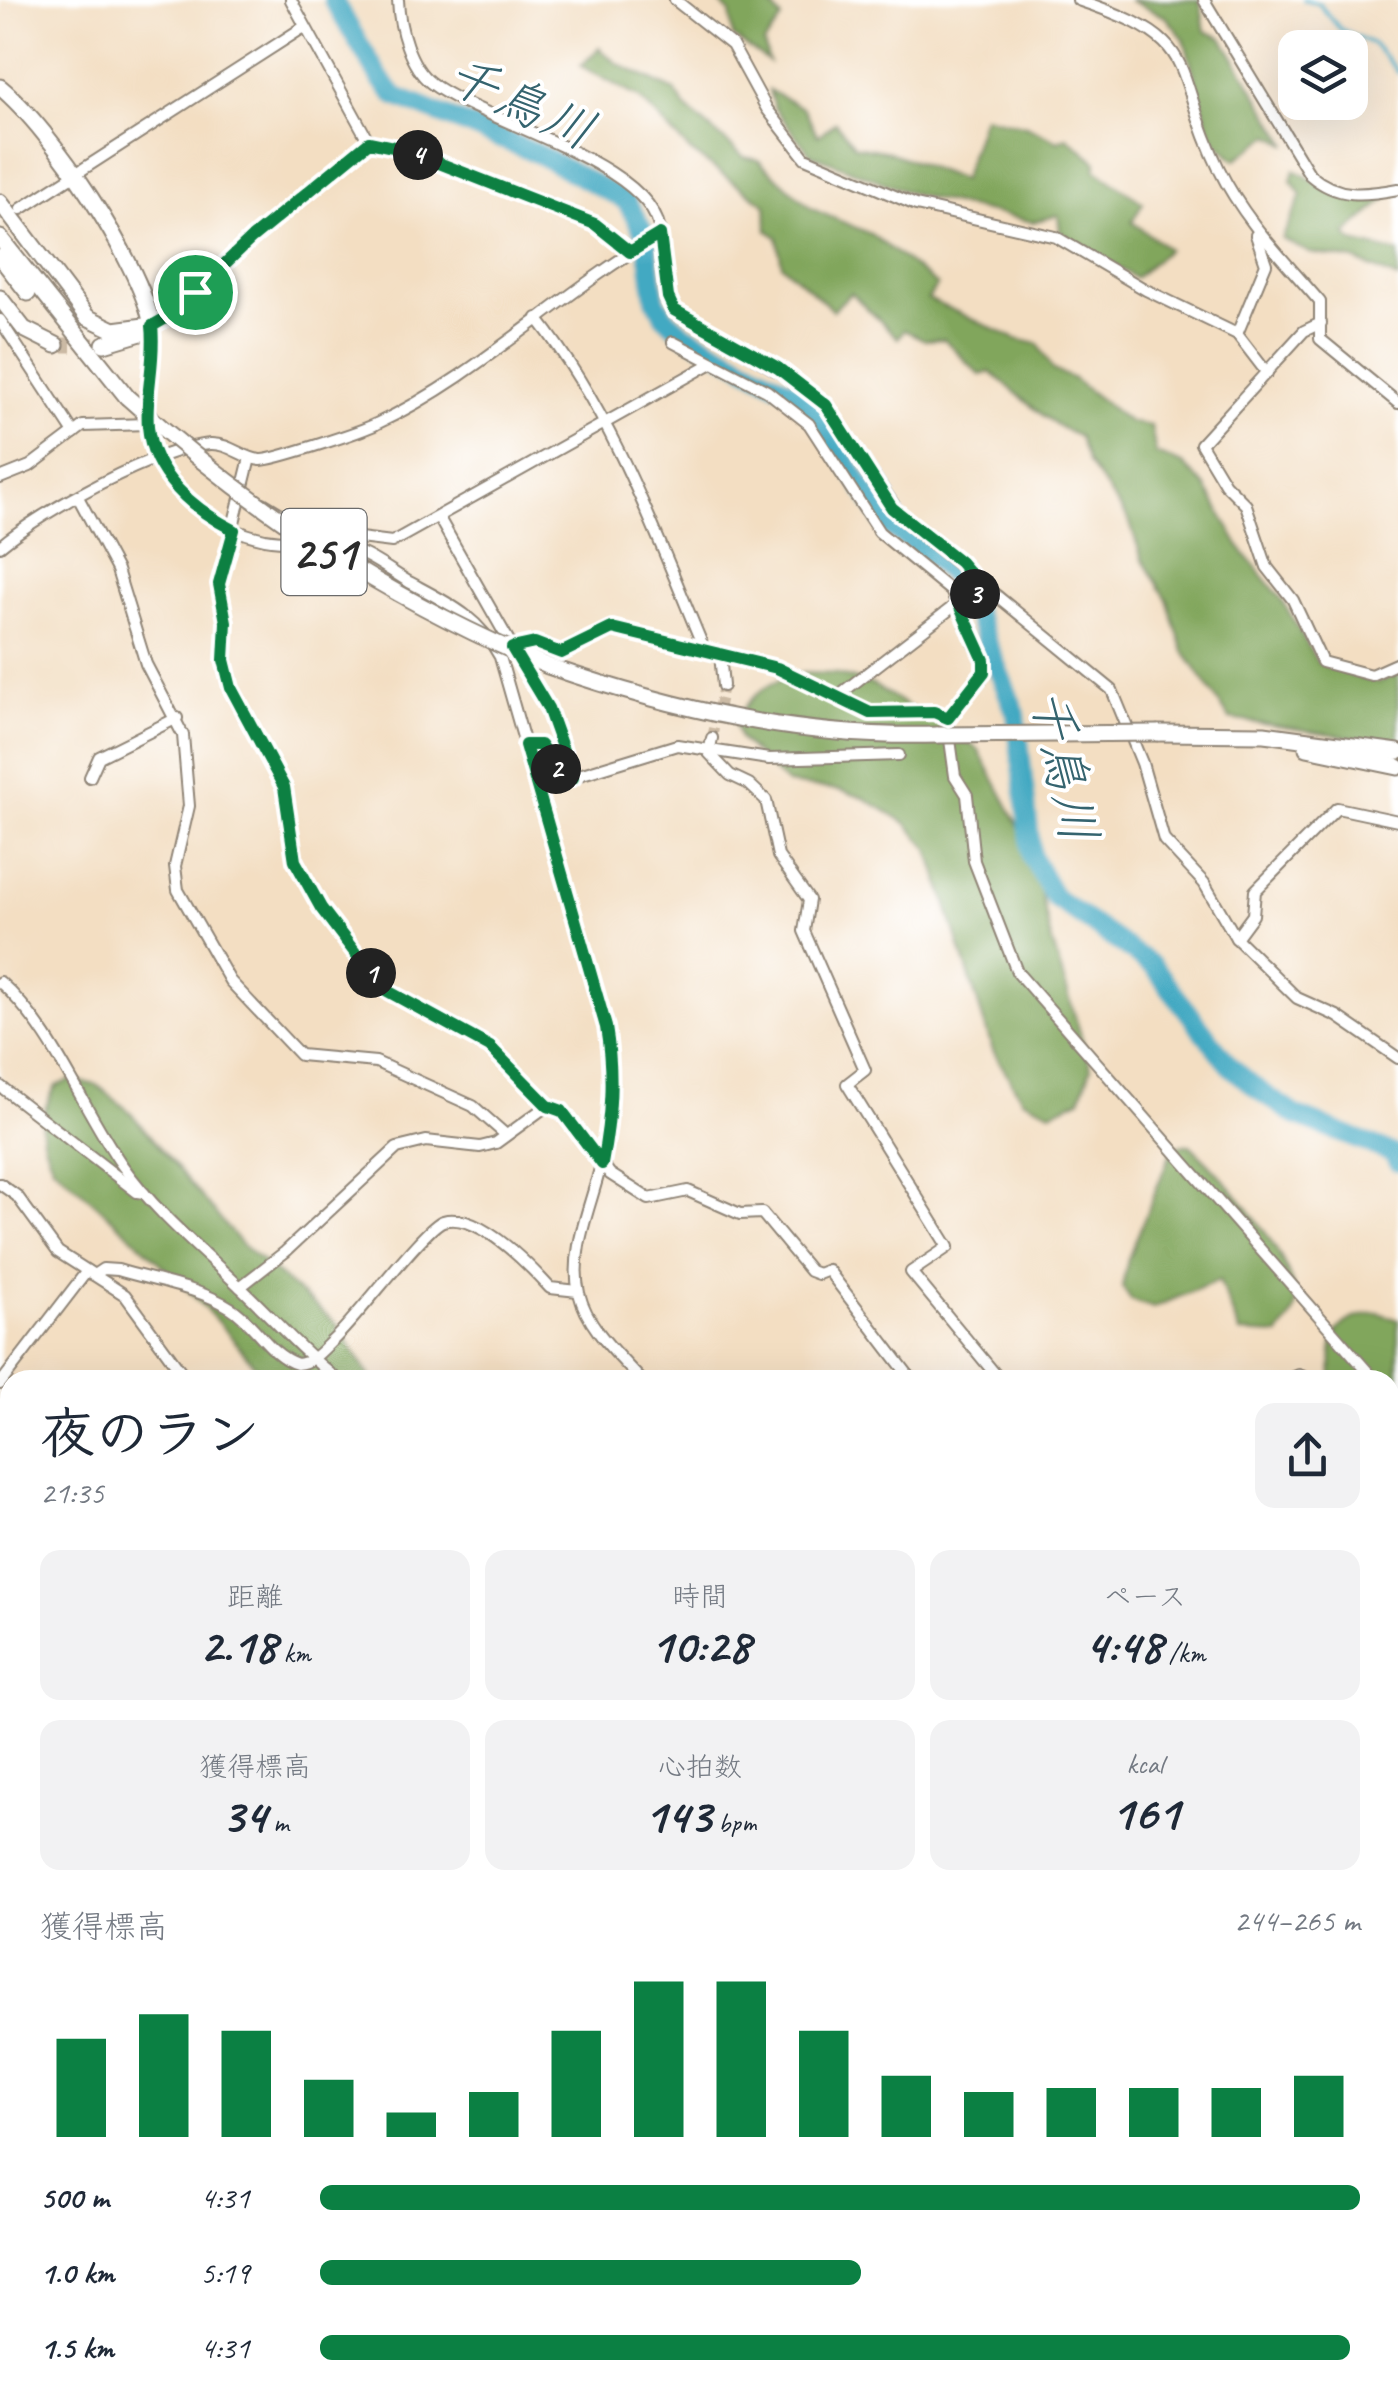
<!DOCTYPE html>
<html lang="ja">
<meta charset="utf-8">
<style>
body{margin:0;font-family:Caveat,"Klee One",sans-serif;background:#f2f2f3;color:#1f2937;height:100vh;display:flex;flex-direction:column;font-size:38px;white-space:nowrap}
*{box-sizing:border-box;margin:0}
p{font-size:32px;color:#747a83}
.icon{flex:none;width:55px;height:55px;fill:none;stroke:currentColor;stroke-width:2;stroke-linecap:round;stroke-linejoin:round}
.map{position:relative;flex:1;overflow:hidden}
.drawer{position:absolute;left:0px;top:1370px;width:1400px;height:1038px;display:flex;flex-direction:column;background:#fff;border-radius:30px 30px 0 0;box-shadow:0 10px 40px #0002}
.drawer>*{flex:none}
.controls{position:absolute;left:1278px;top:30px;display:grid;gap:20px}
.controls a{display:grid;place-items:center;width:90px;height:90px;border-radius:20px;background:#fff;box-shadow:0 10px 40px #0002;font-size:50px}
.pin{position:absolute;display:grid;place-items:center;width:85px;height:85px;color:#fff;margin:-42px;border:5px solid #fff;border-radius:50%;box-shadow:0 2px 10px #0007}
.km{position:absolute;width:50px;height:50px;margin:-25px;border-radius:50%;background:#222;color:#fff;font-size:28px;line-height:50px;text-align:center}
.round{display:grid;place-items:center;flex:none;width:105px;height:105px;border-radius:20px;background:#f2f2f3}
.overview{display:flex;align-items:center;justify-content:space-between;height:170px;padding:0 40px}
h1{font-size:55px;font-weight:600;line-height:75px}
.metrics{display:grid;grid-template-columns:repeat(3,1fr);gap:15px;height:170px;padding:10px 40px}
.metrics div{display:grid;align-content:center;border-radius:20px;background:#f2f2f3;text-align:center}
.metrics b{font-size:50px;font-weight:600}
.metrics small{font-size:28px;font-weight:400}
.metrics p{font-size:28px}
.chart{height:280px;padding:20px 40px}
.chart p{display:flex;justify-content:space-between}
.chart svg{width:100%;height:180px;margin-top:10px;stroke:#0b8043;stroke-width:6}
ul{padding:0 40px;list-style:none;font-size:32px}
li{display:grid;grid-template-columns:160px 120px 1fr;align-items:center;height:75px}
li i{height:25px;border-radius:12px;background:#0b8043}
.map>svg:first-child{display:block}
</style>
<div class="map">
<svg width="1398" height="2407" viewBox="0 0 1398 2407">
<rect width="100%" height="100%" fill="#fff"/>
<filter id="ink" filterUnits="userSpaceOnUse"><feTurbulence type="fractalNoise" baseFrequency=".01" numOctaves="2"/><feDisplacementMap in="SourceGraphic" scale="20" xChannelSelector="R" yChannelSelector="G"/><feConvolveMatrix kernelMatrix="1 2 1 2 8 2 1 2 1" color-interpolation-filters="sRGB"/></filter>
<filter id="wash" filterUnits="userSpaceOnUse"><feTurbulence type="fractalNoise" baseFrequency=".0048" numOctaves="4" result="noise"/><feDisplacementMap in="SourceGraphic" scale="40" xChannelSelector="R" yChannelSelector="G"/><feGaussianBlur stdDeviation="2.25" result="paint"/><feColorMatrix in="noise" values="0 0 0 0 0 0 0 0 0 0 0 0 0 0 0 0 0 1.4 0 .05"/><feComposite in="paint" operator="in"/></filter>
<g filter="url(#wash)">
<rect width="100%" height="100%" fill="#f3dec2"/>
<g fill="#81a65c" stroke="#566844" stroke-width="2.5">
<polygon points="716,0 767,0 782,19 764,44 769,62 733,37 730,13"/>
<polygon points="1129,0 1200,0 1205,31 1222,38 1288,145 1271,135 1235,160 1212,138 1184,39 1166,17"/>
<path d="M 599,48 L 618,64 L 675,91 L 686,108 L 744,157 L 758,160 L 812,209 L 871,234 L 937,285 L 928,299 L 1016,339 L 1038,344 L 1053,370 L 1072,378 L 1129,422 L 1151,426 L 1156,454 L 1183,464 L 1206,487 L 1241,549 L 1280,597 L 1318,663 L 1378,683 L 1398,673 L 1398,744 L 1230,719 L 1184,652 L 1167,599 L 1142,559 L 1129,520 L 1088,463 L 1079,437 C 1043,421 1022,396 990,372 L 980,375 L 944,339 L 925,340 L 904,330 L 898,338 L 851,293 L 833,310 L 782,265 L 777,237 L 767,230 L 766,205 L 690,151 L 639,98 L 581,66 Z"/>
<polygon points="769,90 804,109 818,136 835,122 855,146 889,152 962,180 983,116 1026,126 1058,141 1067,137 1097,162 1095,169 1143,203 1132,222 1168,249 1135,278 1060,232 1058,215 1033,222 915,195 810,154 774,108"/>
<path d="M 1294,170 C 1338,192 1342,206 1394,192 L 1346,234 L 1353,242 L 1398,253 L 1398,279 L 1354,260 L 1310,253 L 1282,239 L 1302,195 L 1291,181 Z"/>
<path d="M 804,673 L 836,674 L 873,685 L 978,749 L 1033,853 L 1050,935 L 1091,1068 L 1080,1099 L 1051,1112 L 1022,1099 L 993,1051 L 929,849 L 906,823 L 864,798 L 840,790 L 787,784 L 740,739 L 735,723 C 752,691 770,681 804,673 Z"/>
<path d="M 70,1080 L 97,1085 L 130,1112 L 241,1244 L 336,1323 L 372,1380 L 266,1380 C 205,1299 129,1233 53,1166 C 37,1134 38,1117 56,1086 Z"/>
<path d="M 1180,1145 L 1190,1145 C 1223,1176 1300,1261 1295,1308 C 1293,1318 1284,1327 1279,1335 L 1240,1333 L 1219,1280 L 1153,1308 L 1131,1300 L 1122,1287 L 1128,1259 L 1170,1155 Z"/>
<path d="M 1379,1313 L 1398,1320 L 1398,2128 L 1390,2111 L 1390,1380 L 1332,1380 C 1330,1338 1331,1318 1379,1313 Z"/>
<polygon points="0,1964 10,1970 10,2145 0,2133"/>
<polygon points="882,2398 1080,2398 1083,2407 887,2407"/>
<polygon points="1250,2398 1357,2398 1354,2407 1249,2407"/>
</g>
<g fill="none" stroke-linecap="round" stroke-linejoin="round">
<g stroke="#42a9c2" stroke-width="4">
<polyline points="1304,0 1319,4 1340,29 1373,44 1398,72"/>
<polyline points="1392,1153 1398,1154"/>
<polyline points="1048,2398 1051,2407"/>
</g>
<polyline stroke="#42a9c2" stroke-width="20" points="333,0 381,80 395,96 538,154 626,201 646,236 655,299 664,316 683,333 796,394 814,410 885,523 937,561 966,590 1016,714 1032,857 1055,898 1153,966 1229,1065 1257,1089 1295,1115 1392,1153 1398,1162"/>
</g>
</g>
<g filter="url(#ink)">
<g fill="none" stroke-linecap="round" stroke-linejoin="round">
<polyline stroke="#cbbaa4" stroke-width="10" stroke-dasharray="10 5" stroke-linecap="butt" points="712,738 723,686"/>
<polyline stroke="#cbbaa4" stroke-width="15" stroke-dasharray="15 8" stroke-linecap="butt" points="56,345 95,345"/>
<g stroke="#8f8476" stroke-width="14">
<g id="minor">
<polyline points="291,0 369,142 403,149 595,223 630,252"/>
<polyline points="675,0 732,45 767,109 805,158 916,205 1056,237 1146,290 1237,334 1267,373"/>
<path d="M 1078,0 C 1208,43 1168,64 1219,169 C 1243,219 1284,260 1320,302 L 1320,339 L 1398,403"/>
<path d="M 1204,0 L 1310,175 C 1338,199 1365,195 1398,189"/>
<path d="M 369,142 L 251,239 L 171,315 L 152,325 C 157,364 141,412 152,446 C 169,495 216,529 265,539 C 295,544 327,540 356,551 C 374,558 392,572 409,582 C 448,603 478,616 500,657 L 606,1027 C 614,1075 613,1117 601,1164 C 592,1204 569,1251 579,1293 C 587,1327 618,1355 641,1380"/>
<polyline points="21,209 304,27"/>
<polyline points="660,235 667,297 674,310 809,390 826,405 904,520 1112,690 1142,763 1164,840 1204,883 1236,938 1297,998 1337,1016 1398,1058"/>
<path d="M 537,318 C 614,416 657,537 705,651"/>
<polyline points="0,320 74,433"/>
<polyline points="1321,323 1304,331 1201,444 1225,484 1246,505 1267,567 1293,600 1322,662 1371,675 1398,663"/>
<polyline points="1237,334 1266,264 1256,235"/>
<polyline points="673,342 767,391 809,424 879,532 951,591 985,667 982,678 947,718"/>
<polyline points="250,458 219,583 226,622 224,660 231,688 283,787 295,861 321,907 382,988 490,1047 548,1105 567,1117 610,1174 649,1199 688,1191 740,1214 762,1213 810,1271 818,1274 828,1270 912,1380"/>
<polyline points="0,478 30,466 83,426 148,424"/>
<polyline points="78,497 117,570 146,664 183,735 189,806 175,866 178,890 230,981 300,1055 376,1062 473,1106 506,1135"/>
<polyline points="263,503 311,532 392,542 712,363"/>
<polyline points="439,518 547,708 573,778"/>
<path d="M 0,546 C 44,510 154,449 210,444 C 229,443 242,458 260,460 C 271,461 363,431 376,424 C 479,376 562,291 660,235 C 659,164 479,121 431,83 C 409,66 399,27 398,0"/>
<polyline points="512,648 535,643 561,653 612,628 777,668 870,713 935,713 947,718 955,776 967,795 974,861 1017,972 1375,1380"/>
<polyline points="720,654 723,686"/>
<polyline points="835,698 958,603 983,589"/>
<polyline points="712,738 709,753 730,775 749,784 766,800 778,856 809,900 804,931 865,1070 847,1084 948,1247 911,1272 1000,1380"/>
<polyline points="525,745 540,745 566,779 677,745 769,759 899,755"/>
<polyline points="90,777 99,757 177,718"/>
<polyline points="1236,938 1253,915 1255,891 1337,808 1398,821"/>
<path d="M 0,982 C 54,1030 81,1106 122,1165 C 155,1212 198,1247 239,1286 C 273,1318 300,1350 338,1380"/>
<polyline points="0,1086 137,1192 144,1193"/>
<polyline points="0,1184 17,1196 58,1252 125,1295 187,1380"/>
<path d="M 94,1275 L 103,1269 L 118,1270 C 154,1281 198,1287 231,1308 C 255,1323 269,1355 297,1364 C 313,1363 323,1349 334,1339 C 357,1318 425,1227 443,1221 C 478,1211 530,1266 550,1288 L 578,1291"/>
<polyline points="240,1287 285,1252 397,1148 426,1141 480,1147 496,1143 548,1105"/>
<polyline points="1287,1380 1299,1375 1313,1380"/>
<polyline points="0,1384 87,1271"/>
<polyline points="1390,1392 1398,1400"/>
<polyline points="1390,1426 1398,1433"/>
<polyline points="0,1454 10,1467"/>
<polyline points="0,1517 10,1526"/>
<polyline points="0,1658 10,1667"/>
<polyline points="0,2158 10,2167"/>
<polyline points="1390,2190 1398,2199"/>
<polyline points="1390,2207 1398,2216"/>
<polyline points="1390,2357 1398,2341"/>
<polyline points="192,2398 199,2407"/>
<polyline points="573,2398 581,2407"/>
<polyline points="689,2398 698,2407"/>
<polyline points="1057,2398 1060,2407"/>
<polyline points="1389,2398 1398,2405"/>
<polyline points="0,2401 6,2407"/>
<polyline points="506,2407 517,2398"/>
<polyline points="643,2407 652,2398"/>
<polyline points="834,2407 838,2398"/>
<polyline points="1185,2407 1190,2398"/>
<polyline points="1365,2407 1370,2398"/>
</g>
</g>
<g stroke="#8f8476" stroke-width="19">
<g id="highway">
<path d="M 0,87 C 52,130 139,260 152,325"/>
<polyline points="0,202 87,317 114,330 152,325"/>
<polyline points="0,238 127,397"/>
<polyline points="0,257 28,293"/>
<polyline points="0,298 24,329 56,345"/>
<polyline points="104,344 141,333"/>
<path d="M 548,666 C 675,710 803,739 938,735"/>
<polyline points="1158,733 1264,734 1398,752"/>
<polyline points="1307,748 1398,767"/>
</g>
</g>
<use href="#minor" stroke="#fff" stroke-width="10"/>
<use href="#highway" stroke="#fff" stroke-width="15"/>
<g stroke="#8f8476" stroke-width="19" stroke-linecap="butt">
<g id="highway-bridge">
<path d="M 127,397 C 254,512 390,600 548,666"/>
<polyline points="938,735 1158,733"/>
</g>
</g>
<use href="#highway-bridge" stroke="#fff" stroke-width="15"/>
</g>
</g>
<g fill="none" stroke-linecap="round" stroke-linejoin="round" filter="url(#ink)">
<g stroke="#fff" stroke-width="20">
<path id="route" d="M 369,142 L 403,149 L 595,224 L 630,252 L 660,234 L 668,297 L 674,310 L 778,368 L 826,405 L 892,508 L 960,562 L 983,589 L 958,603 L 984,660 L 984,672 L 948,718 L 934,712 L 870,713 L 777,668 L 612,628 L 561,653 L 535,643 L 512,648 L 548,708 L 573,778 L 560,777 L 540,745 L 525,745 L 606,1027 C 614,1075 611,1116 602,1164 L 562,1111 L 548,1106 L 490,1047 L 382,988 L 321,908 L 295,861 L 284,787 L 231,688 L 224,660 L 226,622 L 219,584 L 234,530 C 194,510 152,475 148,426 C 145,393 156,360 152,326 L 171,315 L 252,238 Z"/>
</g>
<use href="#route" stroke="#0b8043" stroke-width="12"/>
</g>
<g text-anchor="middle" stroke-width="8" stroke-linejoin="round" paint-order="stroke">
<rect fill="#fff" stroke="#6b6b6b" stroke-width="2.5" x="281.5" y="509" width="85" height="86" rx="8"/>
<g font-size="48" font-weight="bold" fill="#2b2b2b">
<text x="324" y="569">251</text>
</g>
<g font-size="52" font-style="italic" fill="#35646f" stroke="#fff">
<text transform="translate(521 102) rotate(24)" y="18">千鳥川</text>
<text transform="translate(1065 765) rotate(78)" y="18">千鳥川</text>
</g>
</g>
</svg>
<div class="controls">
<a><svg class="icon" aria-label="layers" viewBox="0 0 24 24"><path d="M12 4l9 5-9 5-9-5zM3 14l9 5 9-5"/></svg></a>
</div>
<div class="pin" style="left:195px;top:292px;background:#1e9e55"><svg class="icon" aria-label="arrive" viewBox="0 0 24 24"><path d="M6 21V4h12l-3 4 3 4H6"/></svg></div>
<b class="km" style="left:371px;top:973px">1</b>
<b class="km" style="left:556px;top:769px">2</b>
<b class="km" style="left:975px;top:594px">3</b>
<b class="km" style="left:418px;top:155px">4</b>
<section class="drawer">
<div class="overview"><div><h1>夜のラン</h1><p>21:35</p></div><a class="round"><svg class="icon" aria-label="share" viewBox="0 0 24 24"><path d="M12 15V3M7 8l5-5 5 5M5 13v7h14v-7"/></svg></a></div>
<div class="metrics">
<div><p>距離</p><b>2.18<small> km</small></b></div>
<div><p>時間</p><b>10:28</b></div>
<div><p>ペース</p><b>4:48<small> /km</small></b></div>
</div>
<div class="metrics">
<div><p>獲得標高</p><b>34<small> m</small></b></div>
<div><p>心拍数</p><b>143<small> bpm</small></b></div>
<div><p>kcal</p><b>161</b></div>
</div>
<div class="chart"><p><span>獲得標高</span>244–265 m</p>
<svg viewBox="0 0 160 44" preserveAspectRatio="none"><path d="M5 44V20M15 44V14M25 44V18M35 44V30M45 44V38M55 44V33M65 44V18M75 44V6M85 44V6M95 44V18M105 44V29M115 44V33M125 44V32M135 44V32M145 44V32M155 44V29"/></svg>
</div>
<ul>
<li><b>500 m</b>4:31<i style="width:100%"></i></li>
<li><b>1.0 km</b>5:19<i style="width:52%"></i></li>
<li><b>1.5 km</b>4:31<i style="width:99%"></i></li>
</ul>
</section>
</div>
